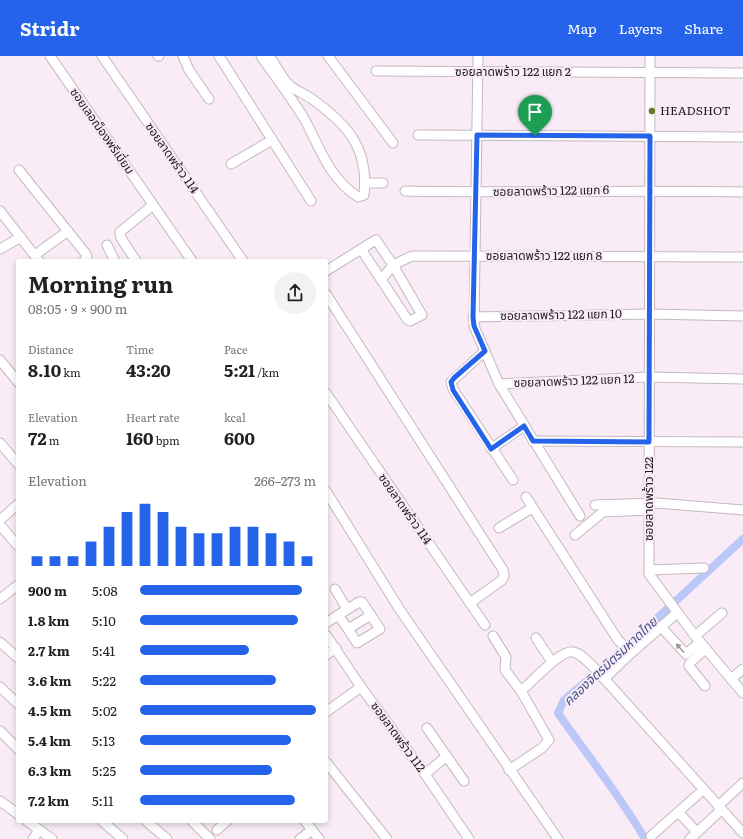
<!DOCTYPE html>
<meta charset="utf-8">
<style>
body{margin:0;font-family:Literata,"Noto Sans Thai",serif;background:#f2f2f2;color:#202124;height:100vh;display:flex;flex-direction:column;font-size:15px;white-space:nowrap}
*{box-sizing:border-box;margin:0}
p{font-size:13px;color:#757577}
.icon{flex:none;width:22px;height:22px;fill:none;stroke:currentColor;stroke-width:2;stroke-linecap:round;stroke-linejoin:round}
.map{position:relative;flex:1;overflow:hidden}
.sheet{position:absolute;left:16px;top:203px;width:312px;height:564px;display:flex;flex-direction:column;background:#fff;border-radius:4px;box-shadow:0 2px 6px #0003}
.sheet>*{flex:none}
.pin{position:absolute;display:grid;place-items:center;width:34px;height:34px;color:#fff;margin:-41px -17px;border-radius:50% 50% 50% 0;rotate:-45deg;box-shadow:0 0 4px #0007}
.pin .icon{rotate:45deg}
.round{display:grid;place-items:center;flex:none;width:42px;height:42px;border-radius:21px;background:#f2f2f2}
.head{display:flex;align-items:center;justify-content:space-between;height:68px;padding:0 12px}
h1{font-size:22px;font-weight:700;line-height:30px}
.figures{display:grid;grid-template-columns:repeat(3,1fr);gap:6px;height:68px;padding:4px 12px}
.figures div{display:grid;align-content:center}
.figures b{font-size:17px;font-weight:700}
.figures small{font-size:11px;font-weight:400}
.figures p{font-size:11px}
.chart{height:112px;padding:8px 12px}
.chart p{display:flex;justify-content:space-between}
.chart svg{width:100%;height:72px;margin-top:4px;stroke:#2563eb;stroke-width:6}
ul{padding:0 12px;list-style:none;font-size:13px}
li{display:grid;grid-template-columns:64px 48px 1fr;align-items:center;height:30px}
li i{height:10px;border-radius:5px;background:#2563eb}
header{display:flex;align-items:center;gap:24px;box-sizing:border-box;height:56px;padding:0 20px;background:#2563eb;color:#fff}
header strong{font-size:19px}
nav{display:flex;gap:22px;margin-inline-start:auto;font-size:14px}
.map>svg:first-child{display:block}
</style>
<header>
<strong>Stridr</strong>
<nav><a>Map</a><a>Layers</a><a>Share</a></nav>
</header>
<div class="map">
<svg width="743" height="783" viewBox="0 0 743 783">
<rect width="100%" height="100%" fill="#f9ecf7"/>
<g fill="none" stroke-linecap="round" stroke-linejoin="round">
<path stroke="#bbc8f7" stroke-width="8" d="M 645,783 C 619,738 587,699 558,657 L 564,644 L 615,601 L 743,483"/>
<g stroke="#c5b8c3" stroke-width="11">
<g id="minor">
<polyline points="50,0 192,205"/>
<polyline points="102,0 243,205"/>
<polyline points="158,0 159,0"/>
<polyline points="183,0 189,14 209,43"/>
<polyline points="219,0 311,145"/>
<path d="M 261,0 C 275,21 292,42 305,64 C 320,92 329,122 358,141 L 364,139 C 369,92 348,69 312,43 C 305,38 294,34 288,28 C 281,20 276,9 269,0"/>
<polyline points="328,0 393,87"/>
<polyline points="478,0 474,270 499,328 580,460"/>
<polyline points="650,0 649,518 695,580 743,637"/>
<polyline points="376,15 743,17"/>
<polyline points="418,79 743,81"/>
<polyline points="231,108 272,84"/>
<polyline points="19,114 86,198 87,201 84,205"/>
<polyline points="365,127 383,127"/>
<path d="M 405,135 C 517,137 630,134 743,136"/>
<polyline points="0,155 39,205"/>
<polyline points="107,189 115,205"/>
<polyline points="0,193 21,181"/>
<polyline points="35,199 68,175"/>
<polyline points="136,205 121,182 120,176 153,149"/>
<polyline points="326,215 374,185 376,184 393,209 422,259 410,265 407,263 361,193"/>
<polyline points="381,224 393,209 412,200 743,201"/>
<polyline points="326,238 503,514 504,520 502,524 470,547"/>
<polyline points="473,261 649,258 743,260"/>
<polyline points="485,295 451,326 453,333 513,424"/>
<polyline points="0,304 18,326"/>
<polyline points="499,328 649,321 743,323"/>
<polyline points="326,337 485,569"/>
<polyline points="533,385 743,386"/>
<polyline points="0,387 18,408"/>
<polyline points="491,393 524,370"/>
<polyline points="326,435 400,554 558,783"/>
<polyline points="526,441 618,584 631,597"/>
<polyline points="595,449 657,447 743,454"/>
<polyline points="0,464 18,448"/>
<polyline points="0,469 18,490"/>
<polyline points="499,472 532,452"/>
<polyline points="575,479 603,456 649,454"/>
<polyline points="649,514 704,512"/>
<polyline points="335,533 347,553"/>
<polyline points="0,543 18,529"/>
<polyline points="338,559 348,573 371,559"/>
<polyline points="326,567 359,546 362,546 380,573 357,587 348,573"/>
<polyline points="661,571 686,598 700,586"/>
<polyline points="326,579 361,631 425,718 469,783"/>
<polyline points="493,580 506,601 505,614 521,635"/>
<polyline points="695,580 722,557"/>
<polyline points="536,582 552,606"/>
<polyline points="0,586 18,602"/>
<polyline points="326,599 336,592"/>
<polyline points="604,623 631,597 677,557"/>
<polyline points="731,623 743,613"/>
<polyline points="705,630 689,610 690,607 706,592"/>
<polyline points="0,631 18,648"/>
<polyline points="326,656 361,631"/>
<polyline points="427,672 464,725"/>
<polyline points="0,675 18,693"/>
<polyline points="326,706 387,783"/>
<path d="M 509,714 L 542,692 L 549,684 L 521,635 C 531,627 561,593 573,596 C 583,598 593,611 600,618 L 743,777"/>
<polyline points="425,718 446,701"/>
<polyline points="0,745 18,758"/>
<polyline points="718,750 743,727"/>
<polyline points="679,757 697,776"/>
<polyline points="27,765 52,783"/>
<polyline points="102,765 123,783"/>
<polyline points="146,765 167,783"/>
<polyline points="192,765 210,783"/>
<polyline points="305,765 319,783"/>
<polyline points="217,774 227,765"/>
<polyline points="651,780 703,734"/>
<polyline points="33,783 39,774"/>
<polyline points="300,783 312,774"/>
<polyline points="690,783 721,754"/>
</g>
</g>
<use href="#minor" stroke="#fff" stroke-width="9"/>
</g>
<defs><path id="oneway-solid" d="M-6-.8H1V-3.2L6.5 0L1 3.2V.8H-6Z"/></defs>
<use fill="#9b989a" href="#oneway-solid" transform="translate(680 592) rotate(-132)"/>
<g fill="none" stroke-linecap="round" stroke-linejoin="round">
<g stroke="#fff" stroke-width="8">
<polygon id="route" points="477,79 650,80 649,386 533,385 524,370 491,393 453,334 451,326 454,322 485,295 474,270 473,261"/>
</g>
<use href="#route" stroke="#2563eb" stroke-width="5"/>
</g>
<circle fill="#6d7823" stroke="#f9ecf7" stroke-width="1.5" cx="652" cy="55" r="4"/>
<g text-anchor="middle" stroke-width="4" stroke-linejoin="round" paint-order="stroke">
<g font-size="12" fill="#201b1f" stroke="#f9ecf7">
<text x="513" y="20">ซอยลาดพร้าว 122 แยก 2</text>
<text transform="translate(102 75) rotate(55)" y="4">ซอยเลอฌ็องพรีเมี่ยม</text>
<text transform="translate(172 102) rotate(55)" y="4">ซอยลาดพร้าว 114</text>
<text transform="translate(551 135) rotate(-1)" y="4">ซอยลาดพร้าว 122 แยก 6</text>
<text x="544" y="204">ซอยลาดพร้าว 122 แยก 8</text>
<text transform="translate(561 259) rotate(-1)" y="4">ซอยลาดพร้าว 122 แยก 10</text>
<text transform="translate(574 325) rotate(-2)" y="4">ซอยลาดพร้าว 122 แยก 12</text>
<text transform="translate(649 443) rotate(-90)" y="4">ซอยลาดพร้าว 122</text>
<text transform="translate(405 453) rotate(55)" y="4">ซอยลาดพร้าว 114</text>
<text transform="translate(398 681) rotate(54)" y="4">ซอยลาดพร้าว 112</text>
</g>
<g font-size="12" fill="#201b1f" stroke="#f9ecf7" text-anchor="start">
<text x="660" y="59">HEADSHOT</text>
</g>
<g font-size="13" font-style="italic" fill="#424e89" stroke="#f9ecf7">
<text transform="translate(610 605) rotate(-43)" y="5">คลองจิตรมิตรมหาดไทย</text>
</g>
</g>
</svg>
<div class="pin" style="left:535px;top:80px;background:#1e9e55"><svg class="icon" aria-label="arrive" viewBox="0 0 24 24"><path d="M6 21V4h12l-3 4 3 4H6"/></svg></div>
<section class="sheet">
<div class="head"><div><h1>Morning run</h1><p>08:05 · 9 × 900 m</p></div><a class="round"><svg class="icon" aria-label="share" viewBox="0 0 24 24"><path d="M12 15V3M7 8l5-5 5 5M5 13v7h14v-7"/></svg></a></div>
<div class="figures">
<div><p>Distance</p><b>8.10<small> km</small></b></div>
<div><p>Time</p><b>43:20</b></div>
<div><p>Pace</p><b>5:21<small> /km</small></b></div>
</div>
<div class="figures">
<div><p>Elevation</p><b>72<small> m</small></b></div>
<div><p>Heart rate</p><b>160<small> bpm</small></b></div>
<div><p>kcal</p><b>600</b></div>
</div>
<div class="chart"><p><span>Elevation</span>266–273 m</p>
<svg viewBox="0 0 160 44" preserveAspectRatio="none"><path d="M5 44V38M15 44V38M25 44V38M35 44V29M45 44V20M55 44V11M65 44V6M75 44V11M85 44V20M95 44V24M105 44V24M115 44V20M125 44V20M135 44V24M145 44V29M155 44V38"/></svg>
</div>
<ul>
<li><b>900 m</b>5:08<i style="width:92%"></i></li>
<li><b>1.8 km</b>5:10<i style="width:90%"></i></li>
<li><b>2.7 km</b>5:41<i style="width:62%"></i></li>
<li><b>3.6 km</b>5:22<i style="width:77%"></i></li>
<li><b>4.5 km</b>5:02<i style="width:100%"></i></li>
<li><b>5.4 km</b>5:13<i style="width:86%"></i></li>
<li><b>6.3 km</b>5:25<i style="width:75%"></i></li>
<li><b>7.2 km</b>5:11<i style="width:88%"></i></li>
</ul>
</section>
</div>
